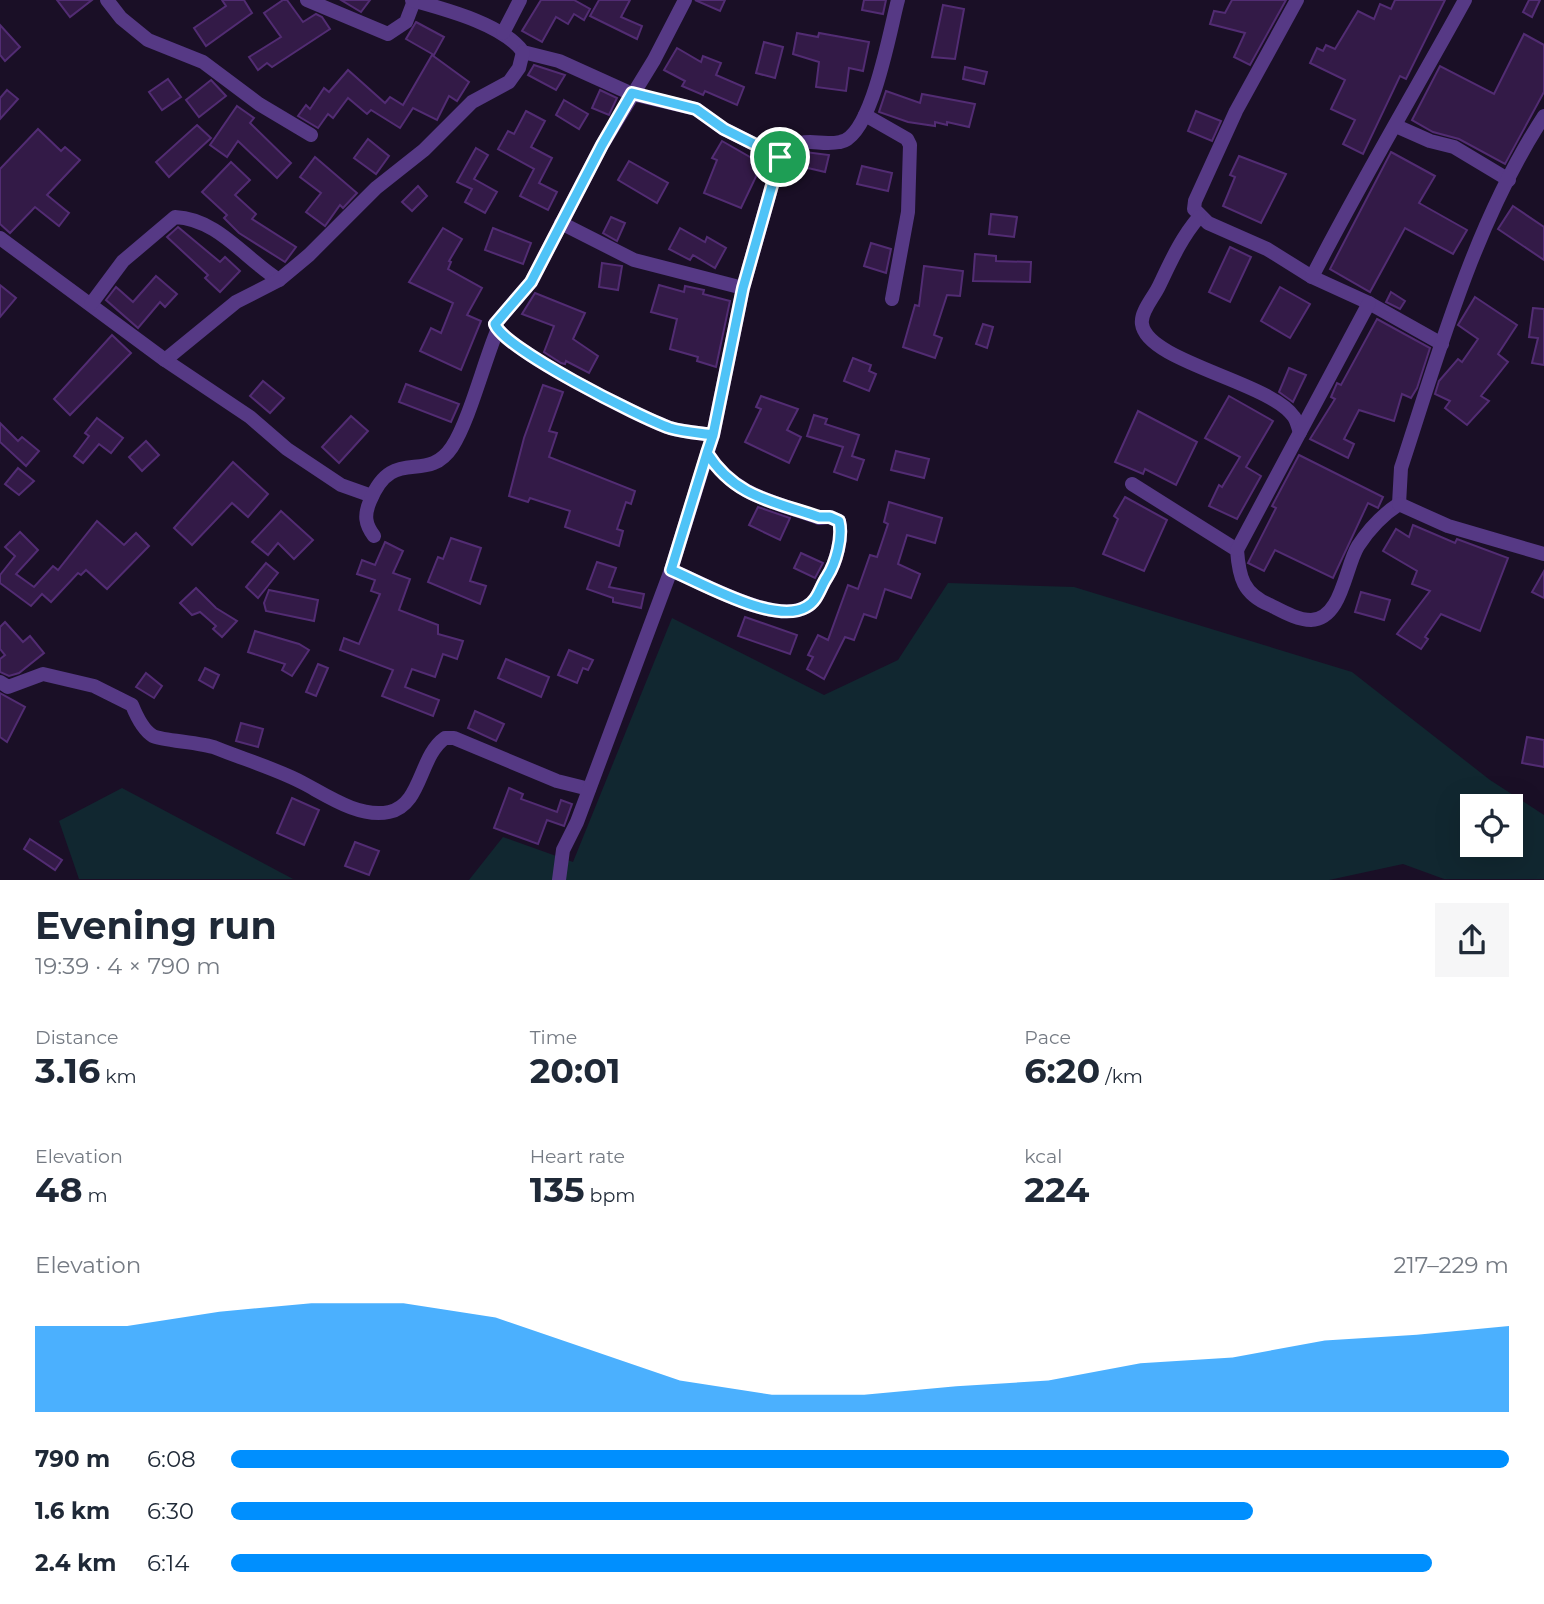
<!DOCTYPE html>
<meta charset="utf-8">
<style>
body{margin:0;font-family:Montserrat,sans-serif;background:#f6f6f7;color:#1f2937;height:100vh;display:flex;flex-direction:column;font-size:26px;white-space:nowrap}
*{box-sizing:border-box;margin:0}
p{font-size:23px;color:#747a83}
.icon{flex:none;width:38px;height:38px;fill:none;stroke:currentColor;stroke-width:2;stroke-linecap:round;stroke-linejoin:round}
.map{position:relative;height:880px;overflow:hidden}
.side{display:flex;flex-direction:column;background:#fff;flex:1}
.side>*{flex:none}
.controls{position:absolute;left:1460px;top:794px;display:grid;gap:14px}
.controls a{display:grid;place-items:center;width:63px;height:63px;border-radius:0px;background:#fff;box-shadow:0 7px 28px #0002;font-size:35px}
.pin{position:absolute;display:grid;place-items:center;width:60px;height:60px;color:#fff;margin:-30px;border:4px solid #fff;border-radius:50%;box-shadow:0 2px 7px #0007}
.round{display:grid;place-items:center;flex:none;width:74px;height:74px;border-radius:0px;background:#f6f6f7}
.head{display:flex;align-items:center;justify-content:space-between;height:119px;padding:0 35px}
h1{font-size:38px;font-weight:700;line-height:52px}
.figures{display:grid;grid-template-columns:repeat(3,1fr);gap:10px;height:119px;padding:7px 35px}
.figures div{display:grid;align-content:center}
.figures b{font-size:35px;font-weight:700}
.figures small{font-size:19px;font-weight:400}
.figures p{font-size:19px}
.chart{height:196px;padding:14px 35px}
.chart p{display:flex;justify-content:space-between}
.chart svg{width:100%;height:126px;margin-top:7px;fill:#008ffe;opacity:.7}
ul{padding:0 35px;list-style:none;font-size:23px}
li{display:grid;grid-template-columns:112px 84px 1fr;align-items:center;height:52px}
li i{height:18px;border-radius:9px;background:#008ffe}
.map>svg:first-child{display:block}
</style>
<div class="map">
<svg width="1544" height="880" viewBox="0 0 1544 880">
<rect width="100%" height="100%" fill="#1a0f26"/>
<g fill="#112730" fill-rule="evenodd">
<path d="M 948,583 L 1074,587 L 1352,672 L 1490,780 L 1544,815 L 1544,879 L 1444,879 L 1403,864 L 1329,880 L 469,880 L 503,837 L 573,862 L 672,618 L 824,695 L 898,660 ZM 1472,807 L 1510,807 L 1510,845 L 1472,845 Z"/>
<polygon points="122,788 293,879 79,879 59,821"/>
</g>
<g fill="#331a47" stroke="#522c73" stroke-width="2">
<polygon points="57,0 92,0 70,17"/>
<polygon points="222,0 244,0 252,13 206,46 194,28 226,6"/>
<polygon points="283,0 287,0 303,22 316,14 322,17 330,29 272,67 267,63 258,70 249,57 281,37 264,13"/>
<polygon points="341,0 370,0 361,12"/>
<polygon points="541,0 574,0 590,9 584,20 574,14 568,24 556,17 542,42 522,31"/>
<polygon points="599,0 630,0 621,17 642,26 637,39 590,16"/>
<polygon points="695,0 725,0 720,11"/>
<polygon points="864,0 886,0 883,14 862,10"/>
<polygon points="1232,0 1286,0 1250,65 1234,57 1245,33 1210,24 1214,11 1225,13"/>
<polygon points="1395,0 1445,0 1406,79 1400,76 1363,154 1343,144 1355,120 1331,109 1345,80 1310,63 1317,48 1323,51 1326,45 1335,49 1358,11 1374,19 1380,4 1391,9"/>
<polygon points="1529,0 1540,0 1532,17 1523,12"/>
<polygon points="943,5 964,9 955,59 932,57"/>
<polygon points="416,22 444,37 434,55 406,39"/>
<polygon points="0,25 20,47 5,61 0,55"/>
<polygon points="797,33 818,37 819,33 869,42 863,71 849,68 846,91 816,87 819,62 793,54"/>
<polygon points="1524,34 1544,45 1544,92 1505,164 1459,139 1433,132 1412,120 1440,66 1494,94"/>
<polygon points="764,42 783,47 775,78 756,73"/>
<polygon points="677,48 701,62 703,56 721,63 716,75 744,87 737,105 705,91 703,95 682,86 685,81 664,70"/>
<polygon points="432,55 469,82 457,101 449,96 437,120 413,108 400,128 371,110 367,114 348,98 333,118 328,114 318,128 298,116 306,105 310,109 324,88 329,92 348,70 385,103 390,97 403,105"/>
<polygon points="534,65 565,75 556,90 528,75"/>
<polygon points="965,67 987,72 984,84 963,79"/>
<polygon points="168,79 181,97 162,110 149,92"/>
<polygon points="211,80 226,96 199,117 186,100"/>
<polygon points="7,90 18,99 0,119 0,98"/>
<polygon points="600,90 617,98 609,115 592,108"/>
<polygon points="886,91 920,103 922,94 975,104 969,127 947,122 947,125 935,122 935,126 908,122 879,112"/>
<polygon points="564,100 588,114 579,129 556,115"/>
<polygon points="237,106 254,118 250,123 291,163 277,178 238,141 227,157 210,145"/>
<polygon points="526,111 545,121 531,147 552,158 539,183 557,192 548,210 520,196 534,169 498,149 508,131 514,134"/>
<polygon points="1196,111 1221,121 1212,141 1188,131"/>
<polygon points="197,125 211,138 169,177 156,162"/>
<polygon points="38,129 61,151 65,147 80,160 47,195 69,213 59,226 35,207 10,233 0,224 0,169"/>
<polygon points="368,139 389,156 376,174 354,158"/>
<polygon points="722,141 762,164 741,208 704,193 717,160 712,158"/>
<polygon points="476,148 488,155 474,179 497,192 485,213 465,202 472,189 457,182"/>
<polygon points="805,152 829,155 825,172 795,165 798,155"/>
<polygon points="1391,152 1435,176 1419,203 1467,230 1453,254 1405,228 1370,292 1330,269"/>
<polygon points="1239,156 1286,174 1261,223 1223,206 1235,177 1230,175"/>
<polygon points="315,157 357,193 343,208 340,205 325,226 306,212 321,193 300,177"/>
<polygon points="629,161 668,183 657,203 618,180"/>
<polygon points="231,162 250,180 235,195 256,214 252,219 296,247 285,262 239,233 224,218 227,215 202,192"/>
<polygon points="862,166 892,173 888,191 857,184"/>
<polygon points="418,186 427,196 412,211 402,202"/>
<polygon points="1513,206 1544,227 1544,260 1498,229"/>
<polygon points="991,214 1017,217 1014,237 989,234"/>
<polygon points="611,217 625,223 617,241 603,233"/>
<polygon points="178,227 220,262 225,257 240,271 220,292 205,278 208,275 167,237"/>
<polygon points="443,228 462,239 449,261 451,262 448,269 482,288 467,315 481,321 461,370 420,351 431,328 441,333 453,303 409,282"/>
<polygon points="493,228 531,243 523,264 485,250"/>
<polygon points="680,228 705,242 707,237 726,248 715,268 693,255 690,260 669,249"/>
<polygon points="871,243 891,249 886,273 864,266"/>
<polygon points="1230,247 1251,257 1230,302 1209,292"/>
<polygon points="975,254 996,256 996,261 1031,262 1030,282 973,281"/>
<polygon points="602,263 622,266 618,290 599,287"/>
<polygon points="924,266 963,271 960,296 947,295 934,335 942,338 935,358 903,347 915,305 919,306"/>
<polygon points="156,276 177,294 165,307 160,302 138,328 106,300 116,287 133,302"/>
<polygon points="0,285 16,298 0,317"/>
<polygon points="659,285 684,292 685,286 704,290 703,294 730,301 716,367 697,361 698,357 670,349 677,319 651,312"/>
<polygon points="1280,287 1310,304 1290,338 1261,321"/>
<polygon points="1391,292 1405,301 1400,309 1386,302"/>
<polygon points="535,293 585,313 573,339 598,356 589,373 566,361 565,364 561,363 544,352 554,326 522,314"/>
<polygon points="1475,297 1517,325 1498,354 1508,362 1481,396 1489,401 1467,425 1445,408 1450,401 1435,394 1439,381 1458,359 1462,362 1478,339 1458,325"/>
<polygon points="1533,308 1544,309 1544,365 1532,363 1538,338 1529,337"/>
<polygon points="1377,319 1430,348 1417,388 1411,398 1402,394 1394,421 1359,410 1344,439 1354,444 1348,458 1310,439 1335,399 1331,397 1337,383 1341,385"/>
<polygon points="983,324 993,327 987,348 976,344"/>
<polygon points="112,335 131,353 70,415 54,399"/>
<polygon points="853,358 871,365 869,371 876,374 869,391 844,381"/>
<polygon points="1289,368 1306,375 1293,402 1279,392"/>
<polygon points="263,381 284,398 270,413 250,396"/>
<polygon points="406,384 459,404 451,422 399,402"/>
<polygon points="543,385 563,392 549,431 557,433 549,457 635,491 631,504 626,502 617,529 623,531 619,546 565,527 570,511 530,498 528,502 509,496 524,438"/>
<polygon points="761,396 798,409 787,430 801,437 789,463 745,442 761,409 756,407"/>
<polygon points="1229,396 1273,421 1246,467 1261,476 1237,519 1209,506 1219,485 1222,487 1240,457 1205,438"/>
<polygon points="1138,411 1197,442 1176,485 1145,469 1143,474 1115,462"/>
<polygon points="814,415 827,419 825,424 859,435 852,456 864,460 857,480 834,472 843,447 807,436"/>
<polygon points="351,416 368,431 339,463 322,447"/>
<polygon points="97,418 123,438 111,453 99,444 83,463 74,456 89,436 85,433"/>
<polygon points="0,423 18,441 22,437 39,451 26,466 0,442"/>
<polygon points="146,441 159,455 142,471 129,457"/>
<polygon points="896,451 929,459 924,478 891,470"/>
<polygon points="1299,455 1383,497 1378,508 1368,503 1333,578 1275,550 1264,571 1248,563 1276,508 1272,506"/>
<polygon points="233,462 268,494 248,517 232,503 192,545 174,528"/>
<polygon points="18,468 34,481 19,495 5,484"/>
<polygon points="1125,497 1167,520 1144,571 1103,554 1118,519 1114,516"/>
<polygon points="889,502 942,518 935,543 907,535 898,564 920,574 911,598 885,589 876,618 864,614 854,640 845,637 824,679 807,669 813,657 808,655 818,635 828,640 848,585 858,589 870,555 877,557 888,524 884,522"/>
<polygon points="758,507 790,518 780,540 749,525"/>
<polygon points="281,511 313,540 294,559 278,543 268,555 252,542"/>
<polygon points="97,521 124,545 136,533 149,546 107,589 86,570 81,575 78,573 51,602 42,594 31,606 0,583 0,575 15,556 5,547 20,532 38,550 16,574 34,587 53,566 58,570"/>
<polygon points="1413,525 1455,543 1457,539 1508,558 1480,631 1441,614 1425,637 1428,639 1421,649 1397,634 1430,591 1412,584 1417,571 1383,551 1396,529 1409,537"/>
<polygon points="451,538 481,548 470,581 486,586 480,604 428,582 438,557 443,559"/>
<polygon points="385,542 403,551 393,573 410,579 399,610 438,625 438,634 463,641 457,659 443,654 435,677 412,669 405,687 439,700 433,716 382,696 393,670 340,650 344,638 359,644 380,594 371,591 375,580 357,574 362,560 375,565"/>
<polygon points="801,553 823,563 815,578 794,568"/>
<polygon points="597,562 616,568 609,587 644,594 641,608 613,602 613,598 587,589"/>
<polygon points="266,563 278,573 258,598 246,587"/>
<polygon points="1544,571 1544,598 1532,592"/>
<polygon points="196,588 216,608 237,621 222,637 213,629 216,626 200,612 192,615 180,603"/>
<polygon points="269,590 318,600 314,621 266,611 264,603"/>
<polygon points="1361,592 1390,600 1384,620 1355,612"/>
<polygon points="745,617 797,635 790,654 738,636"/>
<polygon points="5,622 23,642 30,636 44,653 19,673 9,676 0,672 0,659 5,655 0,649 0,627"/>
<polygon points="255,631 299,644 309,650 292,676 282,670 285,664 248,652"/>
<polygon points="569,650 593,660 588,670 583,668 577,683 558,675"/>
<polygon points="506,659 549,677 541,697 498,678"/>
<polygon points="318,664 328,668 316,696 306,692"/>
<polygon points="205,668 219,675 213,688 199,680"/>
<polygon points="146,673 162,686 154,698 136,687"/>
<polygon points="0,693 25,707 7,742 0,737"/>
<polygon points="475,711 504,724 496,741 468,728"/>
<polygon points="241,723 263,729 258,747 236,741"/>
<polygon points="1527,737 1544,740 1544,767 1522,763"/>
<polygon points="509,788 523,794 521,799 557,812 561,800 572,804 564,826 547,820 538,844 494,828"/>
<polygon points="292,798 319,810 304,845 277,833"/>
<polygon points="30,839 62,860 55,870 24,849"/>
<polygon points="355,842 379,851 369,875 345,866"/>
</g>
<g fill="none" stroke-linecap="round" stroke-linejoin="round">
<g stroke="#563985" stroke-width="14">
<polyline points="107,0 121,18 148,40 203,62 259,104 311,135"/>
<polyline points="307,0 388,34 406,22 414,1"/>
<path d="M 412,0 C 444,9 503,24 523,52 L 559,61 L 632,94 L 696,109 L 724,129 L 780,157"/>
<path d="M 685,0 L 654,60 L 602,145 L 531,282 L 495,324 C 502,348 641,418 670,428 C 684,432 699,433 713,435"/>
<polyline points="1297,0 1236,111 1195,201 1194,209 1208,223 1267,249 1312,277 1369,303 1442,344"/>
<polyline points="503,33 520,0"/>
<polyline points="865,115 907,139 910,145 908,212 892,299"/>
<polyline points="1396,126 1430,141 1454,147 1509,180"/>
<path d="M 1199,217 C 1181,238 1171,261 1159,286 C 1154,297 1140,312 1142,324 C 1147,362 1271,382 1294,417 C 1297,421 1298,428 1300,432"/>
<polyline points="561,223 634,260 743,288"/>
<polyline points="0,238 165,360 250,417 287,449 341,485 372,496"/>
<path d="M 1312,277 C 1360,183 1414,93 1465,0"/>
<path d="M 91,304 L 123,261 L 175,217 C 218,219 244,258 279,280"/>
<polyline points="165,360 236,302 279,280 309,255 376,188 424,150 472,102 509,82 519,68 523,52"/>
<path d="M 1132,484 L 1237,550 C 1239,577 1243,594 1270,605 C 1282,611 1297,620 1311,620 C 1342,619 1345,567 1358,546 C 1369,529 1382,515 1399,504"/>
<path d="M 1399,504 L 1401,468 C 1440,349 1475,222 1544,116"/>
<polyline points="1399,504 1448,526 1544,554"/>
<path d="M 374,536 C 365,524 364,515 370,501 C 393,444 426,486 452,447 C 469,421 484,362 497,331"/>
<polyline points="1237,550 1369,303"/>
<path d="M 671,570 C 703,583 775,625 806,607 C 818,601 820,587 827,577 C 836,563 843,537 839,521 L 830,517 L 819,518 C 773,501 735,497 707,453"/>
<path d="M 0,682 L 8,687 L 43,674 L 94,686 L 132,705 C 136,715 143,730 153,736 C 163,741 201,742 216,748 C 243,759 280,770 305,784 C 329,797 360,818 389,812 C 422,805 419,756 445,738 L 454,738 L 557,781 L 589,789"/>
<path d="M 559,880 L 563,850 L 577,822 L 671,570 L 713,435 L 743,288 L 780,157 C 804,132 815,147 840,142 C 872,137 890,29 898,0"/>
</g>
</g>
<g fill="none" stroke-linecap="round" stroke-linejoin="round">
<g stroke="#fff" stroke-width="14">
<path id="route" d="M 780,157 L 724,129 L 696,109 L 632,93 L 602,145 L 531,282 L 495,324 C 502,348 641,418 670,428 C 684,432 699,433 713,435 L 707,453 L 671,570 C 702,583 775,625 806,607 C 818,601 820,587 827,577 C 836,563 843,537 839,521 L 830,517 L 819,517 C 772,501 735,497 707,453 L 713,435 L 743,288 L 780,157"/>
</g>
<use href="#route" stroke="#4fc3f7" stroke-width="9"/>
</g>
</svg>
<div class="controls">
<a><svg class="icon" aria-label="locate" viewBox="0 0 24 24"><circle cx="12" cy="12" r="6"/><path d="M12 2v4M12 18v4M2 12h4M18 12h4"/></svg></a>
</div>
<div class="pin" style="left:780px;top:157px;background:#1e9e55"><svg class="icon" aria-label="arrive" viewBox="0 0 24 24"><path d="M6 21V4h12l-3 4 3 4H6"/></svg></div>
</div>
<section class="side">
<div class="head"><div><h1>Evening run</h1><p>19:39 · 4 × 790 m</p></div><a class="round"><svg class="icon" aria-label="share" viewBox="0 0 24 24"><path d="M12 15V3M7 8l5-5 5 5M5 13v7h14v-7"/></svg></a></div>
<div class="figures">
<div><p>Distance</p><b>3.16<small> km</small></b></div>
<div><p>Time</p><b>20:01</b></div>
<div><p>Pace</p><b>6:20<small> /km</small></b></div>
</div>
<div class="figures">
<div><p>Elevation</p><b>48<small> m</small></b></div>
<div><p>Heart rate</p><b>135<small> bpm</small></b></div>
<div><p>kcal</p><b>224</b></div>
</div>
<div class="chart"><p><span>Elevation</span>217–229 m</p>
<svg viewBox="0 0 160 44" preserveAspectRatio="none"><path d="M0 44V14L10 14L20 9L30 6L40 6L50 11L60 22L70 33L80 38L90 38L100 35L110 33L120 27L130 25L140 19L150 17L160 14V44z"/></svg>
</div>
<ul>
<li><b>790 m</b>6:08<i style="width:100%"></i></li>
<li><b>1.6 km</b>6:30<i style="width:80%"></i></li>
<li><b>2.4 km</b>6:14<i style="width:94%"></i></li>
</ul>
</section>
